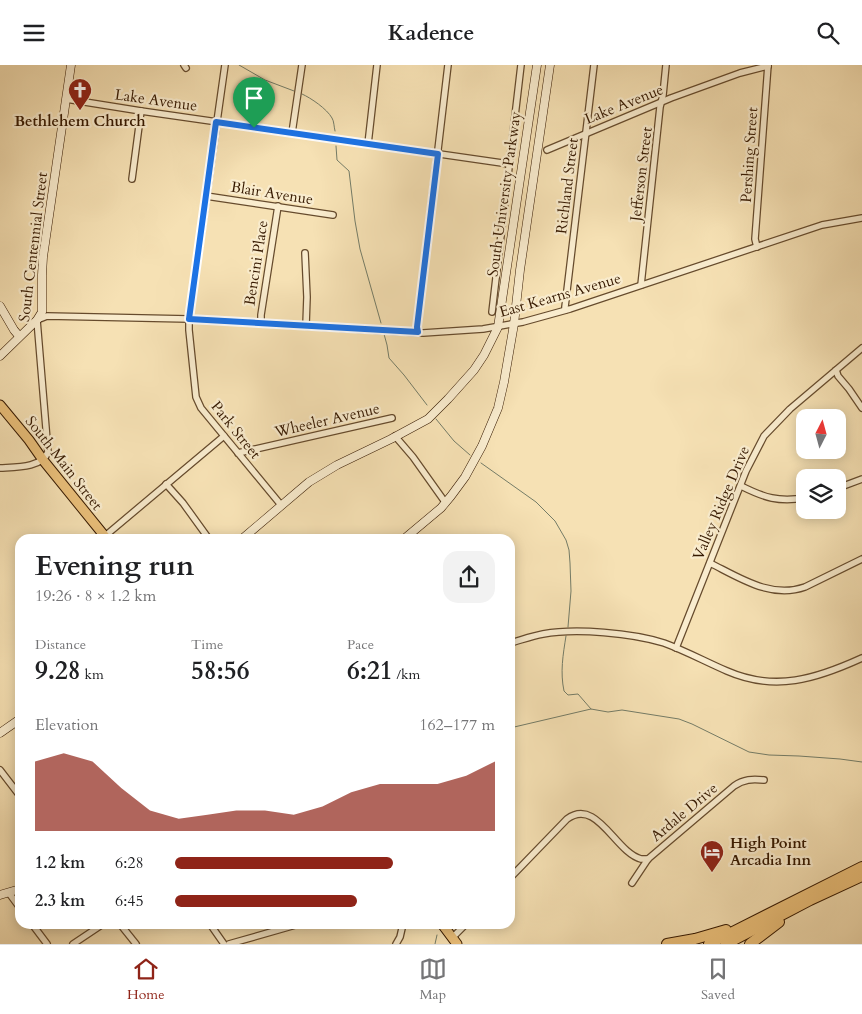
<!DOCTYPE html>
<meta charset="utf-8">
<style>
body{margin:0;font-family:Cardo,serif;background:#f2f2f2;color:#202124;height:100vh;display:flex;flex-direction:column;font-size:19px;white-space:nowrap}
*{box-sizing:border-box;margin:0}
p{font-size:16px;color:#757577}
.icon{flex:none;width:28px;height:28px;fill:none;stroke:currentColor;stroke-width:2;stroke-linecap:round;stroke-linejoin:round}
.map{position:relative;flex:1;overflow:hidden}
.panel{position:absolute;left:15px;top:469px;width:500px;height:395px;display:flex;flex-direction:column;background:#fff;border-radius:15px;box-shadow:0 2px 12px #0003}
.panel>*{flex:none}
.needle{width:32px;rotate:6deg}
.controls{position:absolute;left:796px;top:344px;display:grid;gap:10px}
.controls a{display:grid;place-items:center;width:50px;height:50px;border-radius:10px;background:#fff;box-shadow:0 2px 12px #0003;font-size:25px}
.pin{position:absolute;display:grid;place-items:center;width:42px;height:42px;color:#fff;margin:-51px -21px;border-radius:50% 50% 50% 0;rotate:-45deg;box-shadow:0 0 5px #0007}
.pin .icon{rotate:45deg}
.round{display:grid;place-items:center;flex:none;width:52px;height:52px;border-radius:15px;background:#f2f2f2}
.overview{display:flex;align-items:center;justify-content:space-between;height:85px;padding:0 20px}
h1{font-size:28px;font-weight:600;line-height:38px}
.metrics{display:grid;grid-template-columns:repeat(3,1fr);gap:8px;height:85px;padding:5px 20px}
.metrics div{display:grid;align-content:center}
.metrics b{font-size:25px;font-weight:600}
.metrics small{font-size:14px;font-weight:400}
.metrics p{font-size:14px}
.chart{height:140px;padding:10px 20px}
.chart p{display:flex;justify-content:space-between}
.chart svg{width:100%;height:90px;margin-top:5px;fill:#8f2418;opacity:.7}
ul{padding:0 20px;list-style:none;font-size:16px}
li{display:grid;grid-template-columns:80px 60px 1fr;align-items:center;height:38px}
li i{height:12px;border-radius:6px;background:#8f2418}
header{display:flex;justify-content:space-between;align-items:center;height:65px;padding:0 20px;background:#fff;font-size:22px;font-weight:600}
.dock{display:flex;justify-content:space-around;align-items:center;height:70px;border-top:1px solid #e0e0e0;background:#fff;font-size:14px;color:#757577}
.dock a{display:grid;justify-items:center;gap:2px}
.dock .selected{color:#8f2418}
.map>svg:first-child{display:block}
</style>
<header><svg class="icon" aria-label="menu" viewBox="0 0 24 24"><path d="M4 6h16M4 12h16M4 18h16"/></svg>Kadence<svg class="icon" aria-label="search" viewBox="0 0 24 24"><circle cx="10" cy="10" r="6"/><path d="M15 15l6 6"/></svg></header>
<div class="map">
<svg width="862" height="879" viewBox="0 0 862 879">
<rect width="100%" height="100%" fill="#f6e1b4"/>
<filter id="stains"><feTurbulence type="fractalNoise" baseFrequency=".004" numOctaves="4"/><feColorMatrix values="0 0 0 0 .2 0 0 0 0 .09 0 0 0 0 .02 0 0 0 .5 -.17"/></filter>
<radialGradient id="worn" r=".72"><stop offset=".6" stop-color="#630" stop-opacity="0"/><stop offset="1" stop-color="#630" stop-opacity=".3"/></radialGradient>
<g fill="none" stroke-linecap="round" stroke-linejoin="round">
<g stroke="#747c67" stroke-width="1">
<polyline points="239,0 265,15 294,26"/>
<path d="M 302,29 C 311,33 327,44 332,53 C 334,56 334,62 335,66"/>
<polyline points="336,81 337,95 349,106 355,156 360,184 381,258"/>
<polyline points="384,269 387,280 389,293 404,310 427,340"/>
<polyline points="436,354 454,376 470,390"/>
<polyline points="481,398 536,437 555,456 566,475 569,485 570,498 571,526 568,562"/>
<path d="M 566,571 C 563,590 560,607 564,626 L 568,630 L 578,629 L 591,644"/>
<polyline points="510,663 591,644 608,647 622,645 679,654 692,659 749,687 769,690 799,691 840,694 862,697"/>
<polyline points="435,879 437,870"/>
</g>
<g stroke="#664b2d" stroke-width="8">
<g id="street">
<polyline points="184,0 186,3"/>
<polyline points="225,0 189,254 189,265 196,332 201,343 281,440"/>
<polyline points="66,34 141,46 509,99"/>
<polyline points="292,68 302,0"/>
<polyline points="368,79 377,0"/>
<polyline points="547,85 671,33 740,8 768,1"/>
<polyline points="132,114 141,46"/>
<polyline points="206,131 333,150"/>
<polyline points="757,182 755,174 768,0"/>
<polyline points="305,188 307,232 306,260"/>
<polyline points="641,220 660,42 663,30 666,0"/>
<polyline points="565,245 565,242 594,0"/>
<polyline points="492,247 521,0"/>
<polyline points="261,258 261,250 278,141"/>
<polyline points="418,267 417,262 448,0"/>
<polyline points="836,305 838,311 849,324 862,343"/>
<polyline points="395,371 413,392 445,437"/>
<polyline points="238,388 392,353"/>
<path d="M 0,403 C 15,402 42,403 48,387 L 37,255 L 47,251 L 189,254 L 423,268 L 483,264 L 523,257 L 570,244 L 822,160 L 862,153"/>
<polyline points="166,419 183,438 209,474"/>
<path d="M 741,421 C 765,433 778,437 805,433"/>
<polyline points="838,423 862,414"/>
<polyline points="105,471 224,371"/>
<path d="M 710,498 C 740,513 771,534 805,522 L 862,494"/>
<path d="M 510,578 C 521,575 532,571 543,569 C 576,563 632,568 664,578 C 686,586 706,597 727,606 C 775,627 816,614 862,593"/>
<polyline points="676,583 746,406 764,371 790,344 862,283"/>
<polyline points="0,705 20,731"/>
<path d="M 510,813 L 567,754 C 597,732 615,787 641,794 C 642,794 647,794 648,794"/>
<path d="M 632,818 L 648,794 L 734,721 C 744,714 752,714 764,715"/>
<polyline points="9,828 20,843"/>
<polyline points="32,859 47,879"/>
<polyline points="120,859 136,879"/>
<polyline points="210,859 224,879"/>
<polyline points="453,872 466,859"/>
<polyline points="73,879 103,859"/>
<polyline points="229,879 299,859"/>
<polyline points="396,879 400,872 403,859"/>
</g>
</g>
<g stroke="#361900" stroke-width="9">
<g id="secondary">
<polyline points="0,241 14,265 19,271"/>
<polyline points="0,291 37,255 42,247 42,210 43,192 71,0"/>
<polyline points="242,474 309,417 337,400 391,374 428,354 448,334 474,305 484,290 498,262 537,0"/>
<polyline points="404,474 441,443 451,431 465,412 482,381 498,343 504,317 514,259 520,205 550,0"/>
<polyline points="0,668 20,654"/>
<polyline points="0,830 20,824"/>
</g>
</g>
<g stroke="#361900" stroke-width="11">
<g id="primary">
<polyline points="0,340 29,375 43,395 107,474"/>
<polyline points="442,859 457,879"/>
</g>
</g>
<g stroke="#361900" stroke-width="12">
<g id="highway">
<polyline points="667,879 695,874 726,865"/>
<polyline points="709,879 862,802"/>
<polyline points="726,879 810,835 862,811"/>
<polyline points="750,879 779,857"/>
</g>
</g>
<use href="#street" stroke="#f9ecce" stroke-width="5.5"/>
<use href="#secondary" stroke="#f9ecce" stroke-width="8"/>
<use href="#primary" stroke="#ebc07a" stroke-width="9"/>
<use href="#highway" stroke="#ebc07a" stroke-width="10"/>
</g>
<g fill="none" stroke-linecap="round" stroke-linejoin="round">
<g stroke="#fff" stroke-width="10">
<polygon id="route" points="216,57 438,89 417,262 418,267 189,254"/>
</g>
<use href="#route" stroke="#1a73e8" stroke-width="6"/>
</g>
<defs>
<g id="church-pin" transform="scale(1.25)"><path d="M0 17L-7.5 6A9.5 9.5 0 1 1 7.5 6Z" fill="#8f2418" stroke="#f9ecce"/><path d="M-1.2-6h2.4v3.5h3.3v2.4h-3.3V6h-2.4V-.1h-3.3v-2.4h3.3Z" fill="#fff"/></g>
<g id="hotel-pin" transform="scale(1.25)"><path d="M0 17L-7.5 6A9.5 9.5 0 1 1 7.5 6Z" fill="#8f2418" stroke="#f9ecce"/><path d="M-6-4.5h1.5V1H6V5H4.5V3h-9V5H-6ZM-4 0a1.8 1.8 0 1 1 3.6 0ZM.5 0V-2.5h3Q6-2.5 6 0Z" fill="#fff"/></g>
</defs>
<g fill-rule="evenodd">
<use href="#church-pin" x="80" y="25"/>
<use href="#hotel-pin" x="712" y="787"/>
</g>
<g text-anchor="middle" stroke-width="4.5" stroke-linejoin="round" paint-order="stroke">
<g font-size="15" fill="#361900" stroke="#f9ecce">
<text transform="translate(156 35) rotate(8)" y="5">Lake Avenue</text>
<text transform="translate(624 39) rotate(-22)" y="5">Lake Avenue</text>
<text transform="translate(749 90) rotate(-86)" y="5">Pershing Street</text>
<text transform="translate(641 109) rotate(-83)" y="5">Jefferson Street</text>
<text transform="translate(567 121) rotate(-83)" y="5">Richland Street</text>
<text transform="translate(272 128) rotate(9)" y="5">Blair Avenue</text>
<text transform="translate(504 129) rotate(-82)" y="5">South University Parkway</text>
<text transform="translate(33 182) rotate(-83)" y="5">South Centennial Street</text>
<text transform="translate(256 198) rotate(-81)" y="5">Bencini Place</text>
<text transform="translate(560 230) rotate(-16)" y="5">East Kearns Avenue</text>
<text transform="translate(327 355) rotate(-13)" y="5">Wheeler Avenue</text>
<text transform="translate(236 365) rotate(51)" y="5">Park Street</text>
<text transform="translate(64 398) rotate(52)" y="5">South Main Street</text>
<text transform="translate(721 438) rotate(-67)" y="5">Valley Ridge Drive</text>
<text transform="translate(684 747) rotate(-40)" y="5">Ardale Drive</text>
</g>
<g font-size="15" font-weight="bold" fill="#361900" stroke="#f9ecce">
<text x="80" y="61">Bethlehem Church</text>
<text x="730" y="783" text-anchor="start">High Point<tspan x="730" dy="17">Arcadia Inn</tspan></text>
</g>
</g>
<rect width="100%" height="100%" filter="url(#stains)"/>
<rect width="100%" height="100%" fill="url(#worn)"/>
</svg>
<div class="controls">
<a><svg class="needle" viewBox="-14 -14 28 28"><path d="M0-13l5 13h-10z" fill="#e53935"/><path d="M0 13l5-13h-10z" fill="#757577"/></svg></a>
<a><svg class="icon" aria-label="layers" viewBox="0 0 24 24"><path d="M12 4l9 5-9 5-9-5zM3 14l9 5 9-5"/></svg></a>
</div>
<div class="pin" style="left:254px;top:63px;background:#1e9e55"><svg class="icon" aria-label="arrive" viewBox="0 0 24 24"><path d="M6 21V4h12l-3 4 3 4H6"/></svg></div>
<section class="panel">
<div class="overview"><div><h1>Evening run</h1><p>19:26 · 8 × 1.2 km</p></div><a class="round"><svg class="icon" aria-label="share" viewBox="0 0 24 24"><path d="M12 15V3M7 8l5-5 5 5M5 13v7h14v-7"/></svg></a></div>
<div class="metrics">
<div><p>Distance</p><b>9.28<small> km</small></b></div>
<div><p>Time</p><b>58:56</b></div>
<div><p>Pace</p><b>6:21<small> /km</small></b></div>
</div>
<div class="chart"><p><span>Elevation</span>162–177 m</p>
<svg viewBox="0 0 160 44" preserveAspectRatio="none"><path d="M0 44V10L10 6L20 10L30 23L40 34L50 38L60 36L70 34L80 34L90 36L100 32L110 25L120 21L130 21L140 21L150 17L160 10V44z"/></svg>
</div>
<ul>
<li><b>1.2 km</b>6:28<i style="width:68%"></i></li>
<li><b>2.3 km</b>6:45<i style="width:57%"></i></li>
</ul>
</section>
</div>
<nav class="dock">
<a class="selected"><svg class="icon" aria-label="home" viewBox="0 0 24 24"><path d="M3 11l9-7 9 7M6 9v11h12V9"/></svg>Home</a>
<a><svg class="icon" aria-label="map" viewBox="0 0 24 24"><path d="M3 6l6-2 6 2 6-2v14l-6 2-6-2-6 2zM9 4v14M15 6v14"/></svg>Map</a>
<a><svg class="icon" aria-label="saved" viewBox="0 0 24 24"><path d="M7 4h10v16l-5-4-5 4z"/></svg>Saved</a>
</nav>
